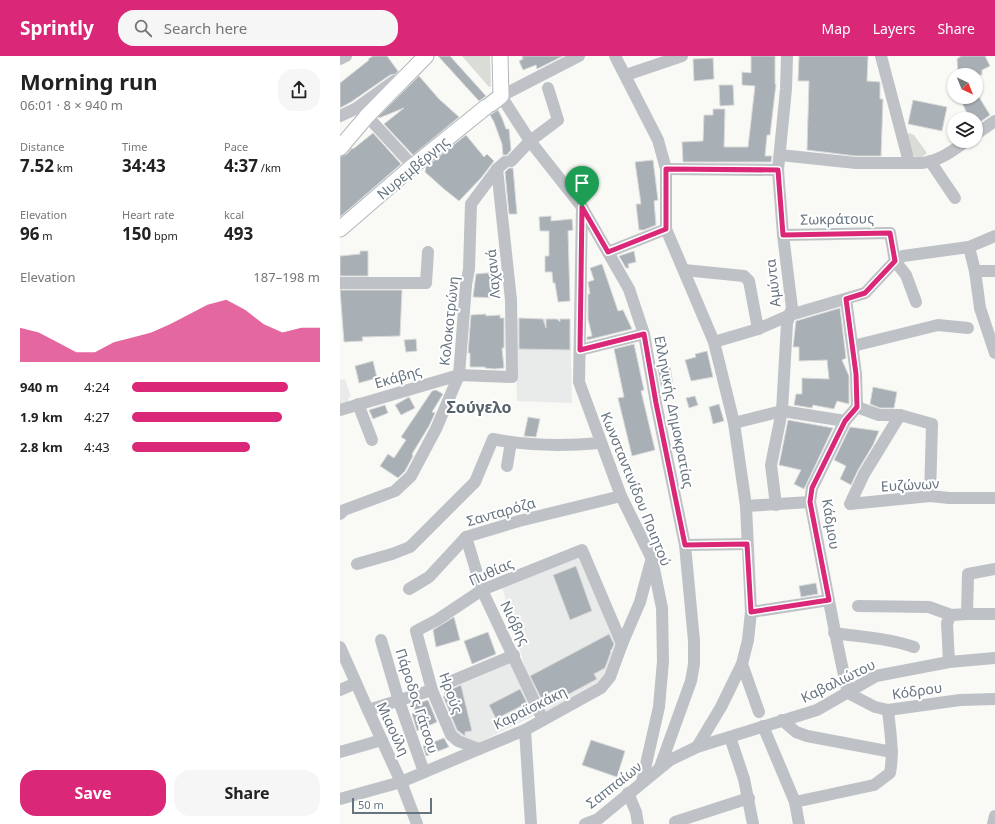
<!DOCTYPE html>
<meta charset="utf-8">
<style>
body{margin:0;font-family:"Noto Sans",sans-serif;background:#f6f6f6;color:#222;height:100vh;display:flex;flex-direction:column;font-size:15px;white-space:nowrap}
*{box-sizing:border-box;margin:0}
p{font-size:13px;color:#767676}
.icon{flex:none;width:22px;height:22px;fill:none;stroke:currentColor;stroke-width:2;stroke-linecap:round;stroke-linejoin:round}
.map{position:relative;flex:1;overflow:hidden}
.drawer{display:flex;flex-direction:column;background:#fff;width:340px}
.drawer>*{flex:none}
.needle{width:26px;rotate:137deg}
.fabs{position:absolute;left:607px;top:12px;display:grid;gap:8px}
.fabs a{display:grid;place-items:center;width:36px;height:36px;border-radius:50%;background:#fff;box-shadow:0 1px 3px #0004;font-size:20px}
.scale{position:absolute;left:12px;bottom:10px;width:80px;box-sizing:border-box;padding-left:4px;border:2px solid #66747f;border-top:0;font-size:11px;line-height:14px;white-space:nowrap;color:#66747f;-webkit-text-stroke:3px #fff;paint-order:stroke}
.pin{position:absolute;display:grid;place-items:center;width:34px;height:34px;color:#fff;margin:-41px -17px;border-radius:50% 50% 50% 0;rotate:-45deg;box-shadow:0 0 4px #0007}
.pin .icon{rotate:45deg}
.round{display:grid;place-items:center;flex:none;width:42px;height:42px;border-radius:16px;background:#f6f6f6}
.overview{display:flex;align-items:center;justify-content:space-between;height:68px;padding:0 20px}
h1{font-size:22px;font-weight:700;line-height:30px}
.figures{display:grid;grid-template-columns:repeat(3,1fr);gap:6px;height:68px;padding:4px 20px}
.figures div{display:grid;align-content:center}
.figures b{font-size:17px;font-weight:700}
.figures small{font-size:11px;font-weight:400}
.figures p{font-size:11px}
.chart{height:112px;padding:8px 20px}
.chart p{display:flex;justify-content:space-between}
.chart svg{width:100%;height:72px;margin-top:4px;fill:#db2777;opacity:.7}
.primary-button{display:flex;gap:8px;margin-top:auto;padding:8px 20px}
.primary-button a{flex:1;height:46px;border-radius:16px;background:#db2777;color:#fff;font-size:16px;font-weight:700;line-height:46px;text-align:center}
.primary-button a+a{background:#f6f6f6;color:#222}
ul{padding:0 20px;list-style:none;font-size:13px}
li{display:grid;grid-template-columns:64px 48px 1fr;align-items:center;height:30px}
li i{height:10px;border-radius:5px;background:#db2777}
header{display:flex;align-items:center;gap:24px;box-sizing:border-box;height:56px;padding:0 20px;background:#db2777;color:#fff}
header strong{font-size:19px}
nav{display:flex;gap:22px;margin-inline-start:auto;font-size:14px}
.search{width:280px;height:36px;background:#f6f6f6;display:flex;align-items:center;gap:10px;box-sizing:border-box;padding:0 14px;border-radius:16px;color:#767676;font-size:15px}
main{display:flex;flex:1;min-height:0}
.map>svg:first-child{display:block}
</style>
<header>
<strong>Sprintly</strong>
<div class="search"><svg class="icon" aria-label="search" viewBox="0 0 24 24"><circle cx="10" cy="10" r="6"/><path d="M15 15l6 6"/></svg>Search here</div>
<nav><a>Map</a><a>Layers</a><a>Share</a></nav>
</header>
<main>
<section class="drawer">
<div class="overview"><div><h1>Morning run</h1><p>06:01 · 8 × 940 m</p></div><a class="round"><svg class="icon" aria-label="share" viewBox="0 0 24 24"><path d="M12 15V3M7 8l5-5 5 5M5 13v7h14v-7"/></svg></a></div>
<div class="figures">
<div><p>Distance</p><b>7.52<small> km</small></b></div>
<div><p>Time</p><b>34:43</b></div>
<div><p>Pace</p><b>4:37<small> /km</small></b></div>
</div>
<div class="figures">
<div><p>Elevation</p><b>96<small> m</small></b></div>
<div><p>Heart rate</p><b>150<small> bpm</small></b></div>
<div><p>kcal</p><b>493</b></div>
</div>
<div class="chart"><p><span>Elevation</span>187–198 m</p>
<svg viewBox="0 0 160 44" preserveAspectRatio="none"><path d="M0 44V23L10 26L20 32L30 38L40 38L50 32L60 29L70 26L80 21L90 15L100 9L110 6L120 12L130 21L140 26L150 23L160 23V44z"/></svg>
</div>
<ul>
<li><b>940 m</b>4:24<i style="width:83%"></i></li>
<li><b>1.9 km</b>4:27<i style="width:80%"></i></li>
<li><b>2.8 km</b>4:43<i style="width:63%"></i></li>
</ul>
<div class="primary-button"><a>Save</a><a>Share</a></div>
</section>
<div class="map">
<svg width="655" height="768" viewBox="0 0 655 768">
<rect width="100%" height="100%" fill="#f9f9f6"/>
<g fill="#e9eaea">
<polygon points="175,262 230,263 232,347 177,345"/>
<polygon points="5,323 11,341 8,342 10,348 0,352 0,324"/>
<polygon points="240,494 280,587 266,621 254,632 203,657 185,612 161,527"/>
<polygon points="173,602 199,657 138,687 115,680 103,633"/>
</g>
<g fill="#d9ddd6">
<polygon points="122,0 150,0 151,30 149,31"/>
<polygon points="569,77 574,79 587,97 581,102 576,102 572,97 567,78"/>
</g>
<g fill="#a8afb5" stroke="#dadad9">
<polygon points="33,0 47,0 58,15 56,18 50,19 11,46 0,52 0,27 29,4 28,3"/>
<polygon points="98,0 110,0 146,40 139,45"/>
<polygon points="182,0 223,0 197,13 196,9 183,14 179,5 183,3"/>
<polygon points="411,0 435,0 435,28 436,28 430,79 427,79 425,100 432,100 431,106 343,106 342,86 363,85 364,59 373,59 373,53 385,53 384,91 408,91 415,30 402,29 402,16 411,17"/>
<polygon points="459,0 528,0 527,25 540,26 540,43 543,43 541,100 516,100 467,94 469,25 458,25"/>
<polygon points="621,0 645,0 650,10 642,14 642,19 618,19 617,3"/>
<polygon points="373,2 374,23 354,25 353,3"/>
<polygon points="79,20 99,43 119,61 73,99 44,68 64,52 39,62 38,61"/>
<polygon points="379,29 393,29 394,49 380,50"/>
<polygon points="619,41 639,41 650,59 636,69 636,63 630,63"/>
<polygon points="573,44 607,51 602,75 568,68"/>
<polygon points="158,54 162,62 166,73 169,73 171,94 167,99 163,99 162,88 154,66 150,59"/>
<polygon points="33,77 61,108 0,161 0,101 7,98 12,92 13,93"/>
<polygon points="126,79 144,101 147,98 154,105 141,122 119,145 104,133 85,116 86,111"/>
<polygon points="313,104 318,144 314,145 316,169 304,174 299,174 296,148 301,148 295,106"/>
<polygon points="169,112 173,112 177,158 169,158 165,116"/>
<polygon points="211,160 211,165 232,163 233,174 228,175 230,245 218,246 215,227 213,227 212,216 205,216 205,200 209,200 209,175 200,175 199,161"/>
<polygon points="20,195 28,195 28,220 0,220 0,200 20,198"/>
<polygon points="294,195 296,206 288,208 289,212 286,212 279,200"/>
<polygon points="262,208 278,255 283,254 292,273 247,284 247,281 252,280 248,263 248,238 250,238 248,226 254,224 250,212"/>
<polygon points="147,217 160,217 159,242 133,241 136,218"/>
<polygon points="0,234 62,234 60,280 22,281 23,285 4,286"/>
<polygon points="500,252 506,302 502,304 509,320 509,348 497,345 494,353 473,349 472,352 454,349 456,338 462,338 462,322 489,323 487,304 459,305 459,291 453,291 456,265"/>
<polygon points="146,258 146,260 160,259 160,262 164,262 164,292 162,292 164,312 154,313 145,312 145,311 130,311 130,297 128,297 131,259"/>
<polygon points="179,262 203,263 206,272 206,263 217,263 220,266 220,263 230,263 230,294 179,293"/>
<polygon points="76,283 77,295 66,296 64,284"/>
<polygon points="294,288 304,334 301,335 315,394 292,400 278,342 284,341 274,293"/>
<polygon points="367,295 373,321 351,325 345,304 356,301 355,298"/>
<polygon points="33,305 37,322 19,327 15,310"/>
<polygon points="330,311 333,328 321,330 318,313"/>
<polygon points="533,331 557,336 554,352 540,352 530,348"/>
<polygon points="96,334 103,338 92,356 95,357 89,370 72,398 73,400 65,415 58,422 40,410 48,398 54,402 66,384 61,381 92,335"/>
<polygon points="355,340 358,349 349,352 346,342"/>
<polygon points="69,341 75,352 61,359 55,349"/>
<polygon points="379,348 384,365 373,368 369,351"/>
<polygon points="45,349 48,357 33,363 29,354"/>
<polygon points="188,361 200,363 196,381 184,380"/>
<polygon points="448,364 493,372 464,433 454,428 461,414 439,409"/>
<polygon points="510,371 539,375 533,389 518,414 511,429 500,423 506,410 494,404"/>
<polygon points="236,510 252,555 230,564 213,519"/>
<polygon points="476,527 478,538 461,541 459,530"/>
<polygon points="114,561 120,584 96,591 93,574"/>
<polygon points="148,576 156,598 132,608 124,585"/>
<polygon points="269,578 274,588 272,593 270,595 271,596 265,612 254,618 257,623 220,643 215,634 201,642 190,620"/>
<polygon points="121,629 132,675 125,676 125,680 117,674 103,640 105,640 104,634 110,634"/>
<polygon points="180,633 187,647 156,663 149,649"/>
<polygon points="88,644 97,666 77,675 72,658 74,656 75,648"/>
<polygon points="104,682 109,691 86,700 83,690"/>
<polygon points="251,684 285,695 277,721 242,709"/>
</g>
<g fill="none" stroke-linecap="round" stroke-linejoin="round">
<g stroke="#b2b7bb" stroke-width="17">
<g id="major">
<polyline points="151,48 161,40 160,0"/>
<polyline points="0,92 27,60 86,0"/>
<polyline points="0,173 73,110 146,51"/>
</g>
</g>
<g stroke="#bec2c6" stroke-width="12">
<polyline points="239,0 161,40 190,85 242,151 289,233 304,278 316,347 345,489 354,585 354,608 351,625 320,711"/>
<polyline points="541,0 569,106"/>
<polyline points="0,3 6,0"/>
<polyline points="286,19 342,0"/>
<polyline points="0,60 15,53 54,25"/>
<polyline points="27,60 73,110"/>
<polyline points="636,78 655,65"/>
<path d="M 440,99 L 516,107 L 582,107 C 599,105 613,95 626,85"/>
<polyline points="171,105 190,85 218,64 208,32"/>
<polyline points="590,105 615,142"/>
<polyline points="326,113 438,114"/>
<polyline points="242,152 239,326 281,440 312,503 322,552 323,605 319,651 302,726"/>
<polyline points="443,179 550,177 555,205 566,219 576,246"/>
<polyline points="629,191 635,215 640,252 655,297"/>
<polyline points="268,196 326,173"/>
<polyline points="344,214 404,220 409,225 418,273"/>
<polyline points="635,215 655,215"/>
<polyline points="0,227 86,227 88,196"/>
<path d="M 506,243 L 516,318 L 517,351 L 505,365 L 472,432 L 470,446 C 483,509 493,573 508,637 L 535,651 L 548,654 L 620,644 L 655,643"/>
<polyline points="374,286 418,273 450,259 525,237 555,205 563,200 629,191 655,180"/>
<polyline points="513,290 598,269 628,272"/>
<polyline points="240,294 304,278"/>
<polyline points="18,348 32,384"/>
<polyline points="517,351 539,359 560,359 592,368 590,440"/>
<polyline points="0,354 119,319 172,321 171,244 157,113"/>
<polyline points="560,359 524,418 510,448 590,440 609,442 655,442"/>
<polyline points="394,367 442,355 505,365"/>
<polyline points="167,410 171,386"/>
<polyline points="436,449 431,409 442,355 447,267 452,252 443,179 438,114 446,33 447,0"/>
<polyline points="406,450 470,446"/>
<polyline points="0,458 4,454 55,435 71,420 96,373 119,319 126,229 129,213 131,148 157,113 165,106"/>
<polyline points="126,481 142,534 203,664"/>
<polyline points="345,489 407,488"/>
<path d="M 17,508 L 52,498 L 70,491 L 135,426 L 153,383 C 188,390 225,390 260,387"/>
<polyline points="69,533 89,521 126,481 179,465 281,440"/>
<polyline points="518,550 589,551 611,559"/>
<polyline points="411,556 489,544"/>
<polyline points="627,558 655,558"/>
<path d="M 494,577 C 521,581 548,582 574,591"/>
<polyline points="41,584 59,645 84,716"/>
<polyline points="0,591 28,654 61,726 77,768"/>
<polyline points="609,606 607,567 611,559 627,558 628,518 655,513"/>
<polyline points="402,608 419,656"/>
<polyline points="107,627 174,599"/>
<polyline points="0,634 16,627"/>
<polyline points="28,654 92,634"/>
<polyline points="442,664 456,676 467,680 552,696"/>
<polyline points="423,670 455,746 459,768"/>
<polyline points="185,674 191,768"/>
<polyline points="390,681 404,723 413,768"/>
<polyline points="357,691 477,654 536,620 609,606 655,602"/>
<polyline points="139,693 118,685 111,679 92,634 76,575 97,564 142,534 242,494 282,588"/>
<polyline points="0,696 42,684"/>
<polyline points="288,737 296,756 298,768"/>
<polyline points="0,743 61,726 139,693 185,674 261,632 270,621 282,588 300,546 311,505"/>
<path d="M 455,746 L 534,729 L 550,717 C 554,696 550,675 548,654"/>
<polyline points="335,766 409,742"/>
<polyline points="245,768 258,763 330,704 357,691 381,651 402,608 408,584 411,556 406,450 394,367 374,286 326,173 326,113 318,84 275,0"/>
<polyline points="653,768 655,760"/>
</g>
<use href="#major" stroke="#fff" stroke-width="15"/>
</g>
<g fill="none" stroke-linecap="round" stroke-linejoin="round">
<g stroke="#fff" stroke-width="8">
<polygon id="route" points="326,113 438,114 443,179 550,177 555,205 525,237 506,243 516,318 517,351 505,365 472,432 470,446 489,544 411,556 407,488 345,489 316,347 304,278 240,294 242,151 268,196 326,173"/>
</g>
<use href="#route" stroke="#db2777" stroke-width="5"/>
</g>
<g text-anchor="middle" stroke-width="4" stroke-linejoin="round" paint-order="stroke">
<g font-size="14" fill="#66747f" stroke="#fff">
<text transform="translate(73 112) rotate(-40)" y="5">Νυρεμβέργης</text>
<text transform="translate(497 163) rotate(-1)" y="5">Σωκράτους</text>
<text transform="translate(153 218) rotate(-95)" y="5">Λαχανά</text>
<text transform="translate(433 227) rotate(-96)" y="5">Αμύντα</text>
<text transform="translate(109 265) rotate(-84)" y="5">Κολοκοτρώνη</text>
<text transform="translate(58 321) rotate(-16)" y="5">Εκάβης</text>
<text transform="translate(334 356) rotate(79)" y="5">Ελληνικής Δημοκρατίας</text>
<text transform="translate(570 429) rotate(-3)" y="5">Ευζώνων</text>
<text transform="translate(296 433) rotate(68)" y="5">Κωνσταντινίδου Ποιητού</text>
<text transform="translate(161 456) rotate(-16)" y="5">Σανταρόζα</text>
<text transform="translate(491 468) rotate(81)" y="5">Κάδμου</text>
<text transform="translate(151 516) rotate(-24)" y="5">Πυθίας</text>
<text transform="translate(175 567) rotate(64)" y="5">Νιόβης</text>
<text transform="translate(498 625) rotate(-26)" y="5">Καβαλιώτου</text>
<text transform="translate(577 635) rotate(-8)" y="5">Κόδρου</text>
<text transform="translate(111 637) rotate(70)" y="5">Ηρούς</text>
<text transform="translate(77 645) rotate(72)" y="5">Πάροδος Γάτσου</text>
<text transform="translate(190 652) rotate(-26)" y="5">Καραϊσκάκη</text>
<text transform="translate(53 673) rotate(65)" y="5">Μιαούλη</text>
<text transform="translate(274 729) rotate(-38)" y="5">Σαππαίων</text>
</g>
<g font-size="16" font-weight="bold" fill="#57626b" stroke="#fff">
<text x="139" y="357">Σούγελο</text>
</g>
</g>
</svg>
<div class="fabs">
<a><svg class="needle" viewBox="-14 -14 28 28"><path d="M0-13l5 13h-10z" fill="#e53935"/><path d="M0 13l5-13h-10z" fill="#767676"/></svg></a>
<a><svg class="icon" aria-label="layers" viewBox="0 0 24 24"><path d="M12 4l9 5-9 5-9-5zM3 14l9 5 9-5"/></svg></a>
</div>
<div class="scale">50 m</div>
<div class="pin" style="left:242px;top:151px;background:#1e9e55"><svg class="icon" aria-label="arrive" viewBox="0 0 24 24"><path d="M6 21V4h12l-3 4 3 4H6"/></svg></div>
</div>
</main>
